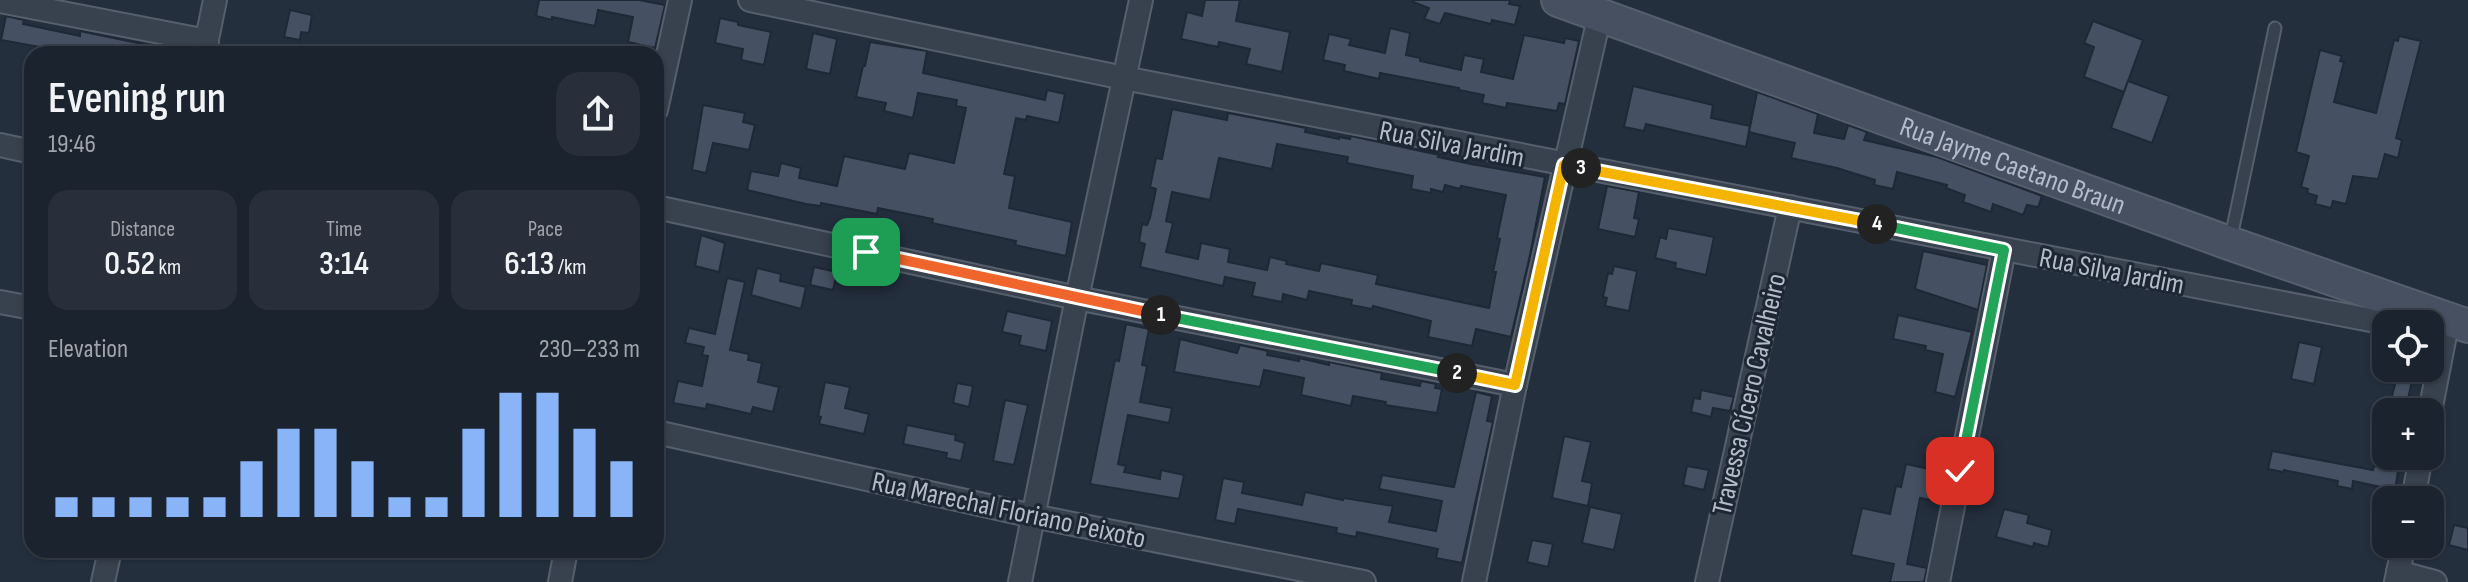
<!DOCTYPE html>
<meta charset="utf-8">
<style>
body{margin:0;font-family:"Sofia Sans Condensed",sans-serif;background:#282f3a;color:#f1f3f6;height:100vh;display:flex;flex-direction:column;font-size:30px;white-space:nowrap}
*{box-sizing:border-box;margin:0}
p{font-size:26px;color:#a0a4aa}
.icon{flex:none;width:44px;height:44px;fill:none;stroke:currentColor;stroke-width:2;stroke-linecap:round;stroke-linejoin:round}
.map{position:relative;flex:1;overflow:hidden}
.drawer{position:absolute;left:24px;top:46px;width:640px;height:512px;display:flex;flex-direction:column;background:#1b232e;border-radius:24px;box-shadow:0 2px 6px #0004,0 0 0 2px #39404a}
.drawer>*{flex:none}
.fabs{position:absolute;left:2372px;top:310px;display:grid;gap:16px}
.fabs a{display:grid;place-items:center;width:72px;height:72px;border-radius:16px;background:#1b232e;box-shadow:0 2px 6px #0004,0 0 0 2px #39404a;font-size:40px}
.pin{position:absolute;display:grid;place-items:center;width:68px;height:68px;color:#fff;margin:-34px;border-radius:16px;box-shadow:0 4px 12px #0006}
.km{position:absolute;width:40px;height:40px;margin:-20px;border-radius:50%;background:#222;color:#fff;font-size:22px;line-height:40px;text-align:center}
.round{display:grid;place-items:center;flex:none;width:84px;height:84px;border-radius:24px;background:#282f3a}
.head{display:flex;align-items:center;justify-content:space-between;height:136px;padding:0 24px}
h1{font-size:44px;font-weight:600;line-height:60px}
.stats{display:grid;grid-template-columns:repeat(3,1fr);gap:12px;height:136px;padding:8px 24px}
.stats div{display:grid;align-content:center;border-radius:20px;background:#282f3a;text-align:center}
.stats b{font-size:34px;font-weight:600}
.stats small{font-size:22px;font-weight:400}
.stats p{font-size:22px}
.chart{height:224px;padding:16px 24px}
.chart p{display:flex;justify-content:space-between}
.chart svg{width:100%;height:144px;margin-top:8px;stroke:#8ab4f8;stroke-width:6}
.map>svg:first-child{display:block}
</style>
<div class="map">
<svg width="2468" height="582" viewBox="0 0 2468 582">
<rect width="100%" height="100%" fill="#242f3e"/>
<g fill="#455162" stroke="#1f2835" stroke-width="2" fill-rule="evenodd">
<polygon points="539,0 639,0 665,5 655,48 628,42 633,17 598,10 595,26 552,17 552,20 536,16"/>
<polygon points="1205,0 1240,0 1236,21 1290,32 1282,72 1246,64 1250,49 1219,42 1218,47 1181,39 1187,12 1202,16"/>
<polygon points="1414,0 1510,0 1509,4 1520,6 1515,25 1492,20 1491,24 1445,13 1440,24 1424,19 1429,8 1413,2"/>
<polygon points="290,10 312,15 309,33 301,32 300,40 284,37"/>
<polygon points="6,16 24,20 23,24 80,36 80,31 152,46 151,54 78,54 1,40"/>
<polygon points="720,18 738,22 738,25 771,32 764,65 741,60 743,49 715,43"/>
<polygon points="2093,21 2143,40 2124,92 2084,77 2094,47 2084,43"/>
<polygon points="1390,28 1410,33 1406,55 1420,58 1420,61 1461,70 1464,55 1484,59 1481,72 1513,79 1524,35 1564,43 1565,38 1579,41 1565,104 1559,103 1557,111 1507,103 1506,108 1482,103 1484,95 1459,90 1459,88 1380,73 1379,79 1344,71 1345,65 1323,60 1329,34 1351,39 1349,45 1385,53"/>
<polygon points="813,33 837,39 830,74 806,69"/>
<polygon points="2399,36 2421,41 2396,138 2402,140 2398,158 2385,154 2378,179 2353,176 2346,204 2333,201 2331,208 2315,204 2317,196 2307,193 2308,189 2301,187 2309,156 2296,152 2320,50 2342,56 2340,61 2344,62 2334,102 2376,113 2394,40 2398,41"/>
<polygon points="870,42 927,51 923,73 1045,100 1047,90 1065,94 1059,123 1027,116 1026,120 1016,118 1004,174 1015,176 1009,208 1072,222 1066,256 1015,245 1016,241 932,223 933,219 878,208 877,214 821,203 821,206 806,204 747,190 751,171 778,176 781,163 801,168 799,178 837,186 844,156 905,169 909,153 954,163 966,108 956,106 957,100 918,93 913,118 884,111 886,103 856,97 863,66 865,66"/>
<polygon points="2128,81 2169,96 2152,143 2111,128"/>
<polygon points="1633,86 1713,105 1711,118 1750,126 1746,147 1646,124 1644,131 1624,127"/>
<polygon points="1757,92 1818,114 1814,133 1844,139 1848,125 1867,132 1864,140 1937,157 2042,196 2038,207 2027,205 2023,215 1993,204 1991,212 1963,202 1965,195 1946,188 1947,185 1897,172 1893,189 1874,185 1875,180 1837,168 1791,158 1795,143 1749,132"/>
<polygon points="703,105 745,113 743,122 755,125 749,150 713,143 706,173 692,170"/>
<path d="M 1172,109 L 1227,120 L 1228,113 L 1306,128 L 1305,132 L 1339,139 L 1339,137 L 1350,139 L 1351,136 L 1439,155 L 1438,157 L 1471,164 L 1545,177 L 1530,255 L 1511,337 L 1476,329 L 1472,346 L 1428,337 L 1431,321 L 1373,306 L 1372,309 L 1351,305 L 1352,300 L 1309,291 L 1307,300 L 1283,294 L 1282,302 L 1252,296 L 1255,283 L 1225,277 L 1223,286 L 1140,267 L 1145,244 L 1139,242 L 1142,224 L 1147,225 L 1150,218 L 1156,189 L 1150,187 L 1156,158 L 1162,159 ZM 1277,144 L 1348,157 L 1347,163 L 1413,176 L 1411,189 L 1431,193 L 1431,189 L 1443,192 L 1445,185 L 1460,189 L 1461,186 L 1506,195 L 1497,238 L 1500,239 L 1493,272 L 1496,272 L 1489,308 L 1376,284 L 1378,275 L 1321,263 L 1319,271 L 1286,264 L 1287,261 L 1270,257 L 1267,270 L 1228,262 L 1230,249 L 1201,243 L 1198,259 L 1166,252 L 1173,223 L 1166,221 L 1172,192 L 1210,200 L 1219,158 L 1272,169 Z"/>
<polygon points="1607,186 1639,192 1634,218 1639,219 1635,237 1598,229"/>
<polygon points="1668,228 1714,237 1706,275 1675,268 1676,263 1655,258 1660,237 1666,239"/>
<polygon points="701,235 725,243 719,272 695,266"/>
<polygon points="1923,251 1987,265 1978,310 1915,289"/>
<polygon points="1614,266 1637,271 1629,311 1605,306 1607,298 1603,297 1608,273 1612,274"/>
<polygon points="814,267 837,272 833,290 810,285"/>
<polygon points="757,268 781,274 780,281 806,287 801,309 751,295"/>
<polygon points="727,278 745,282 730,350 749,354 748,360 762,363 758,382 779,387 773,412 753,407 751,414 707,404 706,409 673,403 678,381 702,386 708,356 702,355 704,347 685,343 689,328 715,334"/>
<polygon points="1007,311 1052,321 1046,351 1019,345 1021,336 1002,332"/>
<polygon points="1898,315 1972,332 1955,397 1935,392 1943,354 1925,350 1926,346 1893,339"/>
<polygon points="1126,324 1149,329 1142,365 1147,366 1140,402 1172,408 1169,423 1128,415 1118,464 1126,466 1124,472 1160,479 1161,470 1184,475 1179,499 1090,484 1115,360 1119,361"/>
<polygon points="1180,339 1237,353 1240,345 1268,351 1267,355 1299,361 1299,358 1329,365 1329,362 1382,373 1381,379 1420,386 1421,381 1436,384 1435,388 1442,389 1437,413 1385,405 1386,402 1353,396 1351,406 1301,395 1304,378 1264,370 1260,387 1174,372"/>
<polygon points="2299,342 2322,347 2314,384 2291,379"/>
<polygon points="2399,368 2415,368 2405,412 2388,412"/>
<polygon points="825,382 850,387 845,408 869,414 864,434 819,424 821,417 818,416"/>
<polygon points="957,383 973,386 969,407 953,403"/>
<polygon points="1701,390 1734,397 1730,411 1713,408 1711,417 1691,412 1694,398 1700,399"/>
<polygon points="1476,392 1492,396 1487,421 1493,422 1462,563 1436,558 1438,549 1357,532 1356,537 1336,533 1337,528 1238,509 1235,524 1215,520 1223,478 1244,482 1242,493 1302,505 1305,492 1343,500 1344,498 1393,506 1389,522 1436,531 1442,501 1379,489 1382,475 1454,487"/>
<polygon points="1005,400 1028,405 1014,465 993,461"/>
<polygon points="907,425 956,435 955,440 965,443 961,461 946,458 947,453 903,444"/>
<polygon points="1564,436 1591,442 1582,481 1592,483 1588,506 1552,498"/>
<polygon points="2272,451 2373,470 2374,466 2398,471 2395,490 2353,481 2352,489 2337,486 2338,481 2284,470 2283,472 2268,469"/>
<polygon points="1906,464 1934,470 1932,479 1944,482 1940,502 1920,498 1907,564 1927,568 1924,582 1890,582 1894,564 1851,555 1862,508 1890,514 1896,486 1901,487"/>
<polygon points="1687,466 1709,470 1704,490 1683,485"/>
<polygon points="1590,507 1622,514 1614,550 1582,543"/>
<polygon points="2004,509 2029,515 2027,523 2052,530 2048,547 2034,543 2033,547 1996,537"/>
<polygon points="2454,525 2468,528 2468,550 2449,545"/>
<polygon points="1532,540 1553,544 1548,567 1527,562"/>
</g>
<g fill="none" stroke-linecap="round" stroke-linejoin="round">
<g stroke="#565f6c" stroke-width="15">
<polyline id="lane" points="2230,242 2275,28"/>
</g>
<g stroke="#565f6c" stroke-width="26">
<g id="street">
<polyline points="750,0 1124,78 2391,324"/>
<polyline points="0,1 207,41"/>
<polyline points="204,54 215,0"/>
<polyline points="656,110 680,0"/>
<polyline points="0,145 32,152"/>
<polyline points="656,207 1077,298 1515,385"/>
<polyline points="0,302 32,308"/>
<polyline points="2430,412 2445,335"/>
<polyline points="656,432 1033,516 1364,582"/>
<polyline points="2413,500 2421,456"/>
<polyline points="2398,572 2435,582"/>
<polyline points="103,582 110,550"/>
<polyline points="560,582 566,550"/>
<polyline points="1020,582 1077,298 1141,0"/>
<polyline points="1474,582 1515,385 1600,14"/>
<polyline points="1707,582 1790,207"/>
<polyline points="1938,582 2004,250"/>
<polyline points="2396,582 2404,544"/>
</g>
</g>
<g stroke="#565f6c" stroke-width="36">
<g id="secondary">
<path id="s1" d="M 1558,0 L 2229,243 L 2468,326"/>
</g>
</g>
<use href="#lane" stroke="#38414e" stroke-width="11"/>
<use href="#street" stroke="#38414e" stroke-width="22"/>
<use href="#secondary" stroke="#465061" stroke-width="32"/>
</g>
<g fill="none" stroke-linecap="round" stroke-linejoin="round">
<g stroke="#fff" stroke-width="16">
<polyline id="split-1" points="866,252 1161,315"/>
</g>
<g stroke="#fff" stroke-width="16">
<polyline id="split-2" points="1161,315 1457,373"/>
</g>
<g stroke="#fff" stroke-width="16">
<polyline id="split-3" points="1457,373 1515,385 1564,165 1581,168"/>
</g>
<g stroke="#fff" stroke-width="16">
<polyline id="split-4" points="1581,168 1877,224"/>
</g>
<g stroke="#fff" stroke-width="16">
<polyline id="split-5" points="1877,224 2004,250 1960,471"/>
</g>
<use href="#split-1" stroke="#f0652b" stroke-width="10"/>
<use href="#split-2" stroke="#22a559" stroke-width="10"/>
<use href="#split-3" stroke="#f5b400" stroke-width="10"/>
<use href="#split-4" stroke="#f5b400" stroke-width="10"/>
<use href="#split-5" stroke="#22a559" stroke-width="10"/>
</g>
<g text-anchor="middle" stroke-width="6" stroke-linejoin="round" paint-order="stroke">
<g font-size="28" fill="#b4bcc9" stroke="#1d2633">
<text transform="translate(1452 143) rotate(11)" y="10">Rua Silva Jardim</text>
<text dy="10" stroke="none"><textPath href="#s1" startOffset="484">Rua Jayme Caetano Braun</textPath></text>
<text transform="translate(2112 270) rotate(11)" y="10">Rua Silva Jardim</text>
<text transform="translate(1748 394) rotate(-77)" y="10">Travessa Cícero Cavalheiro</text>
<text transform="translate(1009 509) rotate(12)" y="10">Rua Marechal Floriano Peixoto</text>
</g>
</g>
</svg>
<div class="fabs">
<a><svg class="icon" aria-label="locate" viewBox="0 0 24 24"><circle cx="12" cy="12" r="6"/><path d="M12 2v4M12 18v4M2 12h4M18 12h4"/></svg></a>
<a>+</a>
<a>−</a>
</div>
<div class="pin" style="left:866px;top:252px;background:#1e9e55"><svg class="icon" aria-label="arrive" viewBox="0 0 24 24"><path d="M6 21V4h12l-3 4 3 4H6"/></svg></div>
<div class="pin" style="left:1960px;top:471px;background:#d93025"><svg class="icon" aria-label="check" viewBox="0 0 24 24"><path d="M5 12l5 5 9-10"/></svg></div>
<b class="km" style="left:1161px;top:315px">1</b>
<b class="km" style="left:1457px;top:373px">2</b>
<b class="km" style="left:1581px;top:168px">3</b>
<b class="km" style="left:1877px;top:224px">4</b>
<section class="drawer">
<div class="head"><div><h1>Evening run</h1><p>19:46</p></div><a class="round"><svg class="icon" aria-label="share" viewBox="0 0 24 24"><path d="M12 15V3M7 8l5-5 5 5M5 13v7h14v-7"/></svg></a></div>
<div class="stats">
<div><p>Distance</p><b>0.52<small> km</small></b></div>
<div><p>Time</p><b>3:14</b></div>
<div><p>Pace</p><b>6:13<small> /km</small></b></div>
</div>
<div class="chart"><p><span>Elevation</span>230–233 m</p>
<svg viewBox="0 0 160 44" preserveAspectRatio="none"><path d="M5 44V38M15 44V38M25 44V38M35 44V38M45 44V38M55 44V27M65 44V17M75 44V17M85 44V27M95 44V38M105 44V38M115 44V17M125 44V6M135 44V6M145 44V17M155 44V27"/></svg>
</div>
</section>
</div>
